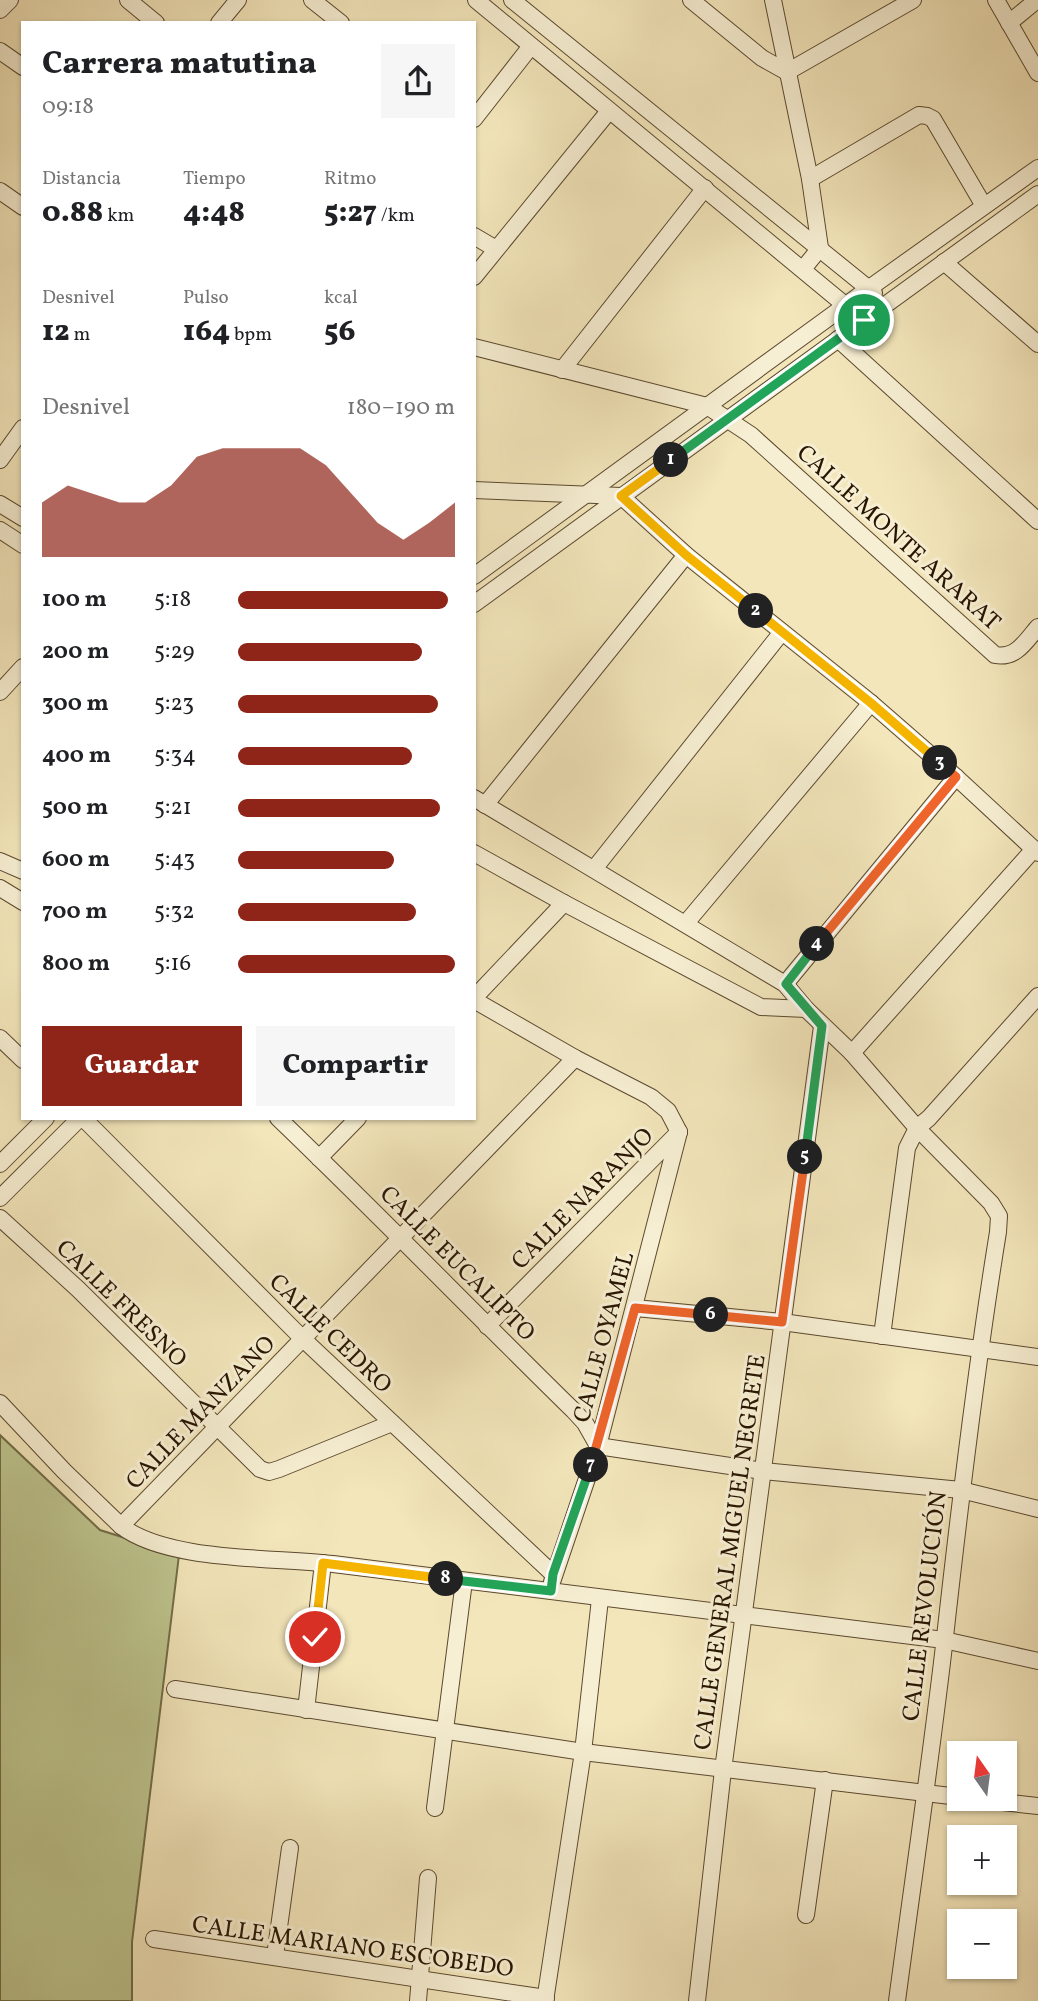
<!DOCTYPE html>
<html lang="es">
<meta charset="utf-8">
<style>
body{margin:0;font-family:Vollkorn,serif;background:#f6f6f6;color:#202124;height:100vh;display:flex;flex-direction:column;font-size:26px;white-space:nowrap}
*{box-sizing:border-box;margin:0}
p{font-size:23px;color:#757577}
.icon{flex:none;width:38px;height:38px;fill:none;stroke:currentColor;stroke-width:2;stroke-linecap:round;stroke-linejoin:round}
.map{position:relative;flex:1;overflow:hidden}
.drawer{position:absolute;left:21px;top:21px;width:455px;height:1099px;display:flex;flex-direction:column;background:#fff;border-radius:0px;box-shadow:0 2px 5px #0004}
.drawer>*{flex:none}
.needle{width:46px;rotate:346deg}
.controls{position:absolute;left:947px;top:1741px;display:grid;gap:14px}
.controls a{display:grid;place-items:center;width:70px;height:70px;border-radius:0px;background:#fff;box-shadow:0 2px 5px #0004;font-size:35px}
.pin{position:absolute;display:grid;place-items:center;width:60px;height:60px;color:#fff;margin:-30px;border:4px solid #fff;border-radius:50%;box-shadow:0 2px 7px #0007}
.km{position:absolute;width:35px;height:35px;margin:-18px;border-radius:50%;background:#222;color:#fff;font-size:19px;line-height:35px;text-align:center}
.round{display:grid;place-items:center;flex:none;width:74px;height:74px;border-radius:0px;background:#f6f6f6}
.headline{display:flex;align-items:center;justify-content:space-between;height:119px;padding:0 21px}
h1{font-size:32px;font-weight:800;line-height:52px}
.metrics{display:grid;grid-template-columns:repeat(3,1fr);gap:10px;height:119px;padding:7px 21px}
.metrics div{display:grid;align-content:center}
.metrics b{font-size:30px;font-weight:800}
.metrics small{font-size:19px;font-weight:400}
.metrics p{font-size:19px}
.chart{height:196px;padding:14px 21px}
.chart p{display:flex;justify-content:space-between}
.chart svg{width:100%;height:126px;margin-top:7px;fill:#8f2418;opacity:.7}
.action{display:flex;gap:14px;margin-top:auto;padding:14px 21px}
.action a{flex:1;height:80px;border-radius:0px;background:#8f2418;color:#fff;font-size:28px;font-weight:800;line-height:80px;text-align:center}
.action a+a{background:#f6f6f6;color:#202124}
ul{padding:0 21px;list-style:none;font-size:23px}
li{display:grid;grid-template-columns:112px 84px 1fr;align-items:center;height:52px}
li i{height:18px;border-radius:9px;background:#8f2418}
.map>svg:first-child{display:block}
</style>
<div class="map">
<svg width="1038" height="2001" viewBox="0 0 1038 2001">
<rect width="100%" height="100%" fill="#f3e6bb"/>
<filter id="stains"><feTurbulence type="fractalNoise" baseFrequency=".00286" numOctaves="4"/><feColorMatrix values="0 0 0 0 .2 0 0 0 0 .09 0 0 0 0 .02 0 0 0 .5 -.17"/></filter>
<radialGradient id="worn" r=".72"><stop offset=".6" stop-color="#630" stop-opacity="0"/><stop offset="1" stop-color="#630" stop-opacity=".3"/></radialGradient>
<polygon fill="#bdc48e" stroke="#726c47" stroke-width="2" points="0,1435 100,1530 179,1555 132,1942 132,2001 0,2001"/>
<g fill="none" stroke-linecap="round" stroke-linejoin="round">
<g stroke="#5b492f" stroke-width="18">
<g id="street">
<polyline points="128,0 156,23"/>
<polyline points="312,0 341,23"/>
<polyline points="476,0 851,310"/>
<polyline points="512,0 874,293"/>
<polyline points="691,0 762,58 787,72 913,0"/>
<polyline points="773,0 810,179 820,248 803,269"/>
<polyline points="996,0 1038,73"/>
<polyline points="0,10 10,0"/>
<polyline points="219,23 238,0"/>
<polyline points="1009,23 1037,0"/>
<polyline points="0,51 23,67"/>
<polyline points="474,119 531,46"/>
<polyline points="810,179 919,115 927,116 933,119 984,206"/>
<polyline points="0,191 23,207"/>
<polyline points="474,236 496,249"/>
<polyline points="944,262 1038,344"/>
<polyline points="474,277 609,111"/>
<polyline points="838,339 1038,521"/>
<path d="M 474,347 L 707,406 L 751,435 L 995,655 C 1016,659 1025,642 1038,627"/>
<polyline points="562,370 705,188"/>
<polyline points="0,460 23,428"/>
<polyline points="474,490 621,496 686,555 871,703 956,777 1038,853"/>
<polyline points="0,504 23,518"/>
<polyline points="0,530 23,545"/>
<polyline points="474,576 868,289 1038,168"/>
<polyline points="474,604 1038,194"/>
<polyline points="0,692 23,667"/>
<path d="M 474,798 L 785,984 L 806,1009 L 852,1053 L 917,1128 L 991,1203 L 999,1216 L 998,1232 C 976,1367 960,1502 945,1637 C 931,1759 913,1880 897,2001"/>
<polyline points="485,805 686,555"/>
<polyline points="474,853 564,903 761,1007 806,1009"/>
<polyline points="0,861 23,871"/>
<polyline points="594,869 782,632"/>
<polyline points="0,888 23,902"/>
<polyline points="686,923 871,703"/>
<polyline points="785,984 956,777"/>
<polyline points="474,998 564,903"/>
<polyline points="474,1000 575,1058 651,1097 668,1111 679,1132"/>
<polyline points="0,1038 23,1060"/>
<polyline points="852,1053 1034,849"/>
<polyline points="83,1118 302,1338 553,1574"/>
<path d="M 278,1118 C 378,1214 474,1313 573,1410 L 585,1423 L 598,1446 L 763,1471 L 961,1490 L 1038,1509"/>
<polyline points="319,1158 358,1118"/>
<polyline points="0,1164 46,1118"/>
<polyline points="0,1198 80,1118"/>
<polyline points="0,1218 78,1289 260,1469 269,1472 279,1469 392,1423"/>
<polyline points="635,1308 782,1322 1038,1357"/>
<polyline points="487,1326 679,1132"/>
<polyline points="882,1336 907,1148 917,1128 929,1118 1038,996"/>
<path d="M 0,1403 L 64,1471 L 121,1526 C 168,1562 274,1557 333,1564 C 537,1590 741,1614 944,1640 L 1038,1661"/>
<polyline points="121,1526 575,1058"/>
<polyline points="552,1582 598,1446 679,1132"/>
<polyline points="175,1689 583,1752 959,1797"/>
<polyline points="306,1710 323,1563"/>
<polyline points="974,1799 1038,1806"/>
<polyline points="435,1808 464,1581"/>
<polyline points="806,1915 825,1780"/>
<polyline points="154,1939 546,1998"/>
<polyline points="275,1956 290,1848"/>
<polyline points="418,2001 428,1878"/>
<polyline points="545,2001 583,1752 600,1599"/>
<polyline points="697,2001 723,1770 822,1026"/>
</g>
</g>
<use href="#street" stroke="#f7efd3" stroke-width="16"/>
</g>
<g fill="none" stroke-linecap="round" stroke-linejoin="round">
<g stroke="#fff" stroke-width="14">
<polyline id="split-1" points="671,460 864,320"/>
</g>
<g stroke="#fff" stroke-width="14">
<polyline id="split-2" points="671,460 621,496 686,555 756,611"/>
</g>
<g stroke="#fff" stroke-width="14">
<polyline id="split-3" points="756,611 871,703 940,763"/>
</g>
<g stroke="#fff" stroke-width="14">
<polyline id="split-4" points="817,944 956,777 940,763"/>
</g>
<g stroke="#fff" stroke-width="14">
<polyline id="split-5" points="805,1157 822,1026 786,984 817,944"/>
</g>
<g stroke="#fff" stroke-width="14">
<polyline id="split-6" points="711,1315 782,1322 805,1157"/>
</g>
<g stroke="#fff" stroke-width="14">
<polyline id="split-7" points="591,1465 635,1308 711,1315"/>
</g>
<g stroke="#fff" stroke-width="14">
<polyline id="split-8" points="446,1579 551,1591 553,1574 591,1465"/>
</g>
<g stroke="#fff" stroke-width="14">
<polyline id="split-9" points="315,1637 323,1563 446,1579"/>
</g>
<use href="#split-1" stroke="#22a559" stroke-width="9"/>
<use href="#split-2" stroke="#f5b400" stroke-width="9"/>
<use href="#split-3" stroke="#f5b400" stroke-width="9"/>
<use href="#split-4" stroke="#f0652b" stroke-width="9"/>
<use href="#split-5" stroke="#22a559" stroke-width="9"/>
<use href="#split-6" stroke="#f0652b" stroke-width="9"/>
<use href="#split-7" stroke="#f0652b" stroke-width="9"/>
<use href="#split-8" stroke="#22a559" stroke-width="9"/>
<use href="#split-9" stroke="#f5b400" stroke-width="9"/>
</g>
<g text-anchor="middle" stroke-width="6" stroke-linejoin="round" paint-order="stroke">
<g font-size="24" fill="#281500" stroke="#f7efd3">
<text transform="translate(899 537) rotate(42)" y="8">CALLE MONTE ARARAT</text>
<text transform="translate(582 1198) rotate(-45)" y="8">CALLE NARANJO</text>
<text transform="translate(458 1263) rotate(45)" y="8">CALLE EUCALIPTO</text>
<text transform="translate(122 1303) rotate(44)" y="8">CALLE FRESNO</text>
<text transform="translate(331 1333) rotate(44)" y="8">CALLE CEDRO</text>
<text transform="translate(603 1337) rotate(-75)" y="8">CALLE OYAMEL</text>
<text transform="translate(200 1412) rotate(-46)" y="8">CALLE MANZANO</text>
<text transform="translate(729 1552) rotate(-82)" y="8">CALLE GENERAL MIGUEL NEGRETE</text>
<text transform="translate(924 1606) rotate(-83)" y="8">CALLE REVOLUCIÓN</text>
<text transform="translate(353 1946) rotate(8)" y="8">CALLE MARIANO ESCOBEDO</text>
</g>
</g>
<rect width="100%" height="100%" filter="url(#stains)"/>
<rect width="100%" height="100%" fill="url(#worn)"/>
</svg>
<div class="controls">
<a><svg class="needle" viewBox="-14 -14 28 28"><path d="M0-13l5 13h-10z" fill="#e53935"/><path d="M0 13l5-13h-10z" fill="#757577"/></svg></a>
<a>+</a>
<a>−</a>
</div>
<div class="pin" style="left:864px;top:320px;background:#1e9e55"><svg class="icon" aria-label="arrive" viewBox="0 0 24 24"><path d="M6 21V4h12l-3 4 3 4H6"/></svg></div>
<div class="pin" style="left:315px;top:1637px;background:#d93025"><svg class="icon" aria-label="check" viewBox="0 0 24 24"><path d="M5 12l5 5 9-10"/></svg></div>
<b class="km" style="left:671px;top:460px">1</b>
<b class="km" style="left:756px;top:611px">2</b>
<b class="km" style="left:940px;top:763px">3</b>
<b class="km" style="left:817px;top:944px">4</b>
<b class="km" style="left:805px;top:1157px">5</b>
<b class="km" style="left:711px;top:1315px">6</b>
<b class="km" style="left:591px;top:1465px">7</b>
<b class="km" style="left:446px;top:1579px">8</b>
<section class="drawer">
<div class="headline"><div><h1>Carrera matutina</h1><p>09:18</p></div><a class="round"><svg class="icon" aria-label="share" viewBox="0 0 24 24"><path d="M12 15V3M7 8l5-5 5 5M5 13v7h14v-7"/></svg></a></div>
<div class="metrics">
<div><p>Distancia</p><b>0.88<small> km</small></b></div>
<div><p>Tiempo</p><b>4:48</b></div>
<div><p>Ritmo</p><b>5:27<small> /km</small></b></div>
</div>
<div class="metrics">
<div><p>Desnivel</p><b>12<small> m</small></b></div>
<div><p>Pulso</p><b>164<small> bpm</small></b></div>
<div><p>kcal</p><b>56</b></div>
</div>
<div class="chart"><p><span>Desnivel</span>180–190 m</p>
<svg viewBox="0 0 160 44" preserveAspectRatio="none"><path d="M0 44V25L10 19L20 22L30 25L40 25L50 19L60 9L70 6L80 6L90 6L100 6L110 12L120 22L130 32L140 38L150 32L160 25V44z"/></svg>
</div>
<ul>
<li><b>100 m</b>5:18<i style="width:97%"></i></li>
<li><b>200 m</b>5:29<i style="width:85%"></i></li>
<li><b>300 m</b>5:23<i style="width:92%"></i></li>
<li><b>400 m</b>5:34<i style="width:80%"></i></li>
<li><b>500 m</b>5:21<i style="width:93%"></i></li>
<li><b>600 m</b>5:43<i style="width:72%"></i></li>
<li><b>700 m</b>5:32<i style="width:82%"></i></li>
<li><b>800 m</b>5:16<i style="width:100%"></i></li>
</ul>
<div class="action"><a>Guardar</a><a>Compartir</a></div>
</section>
</div>
